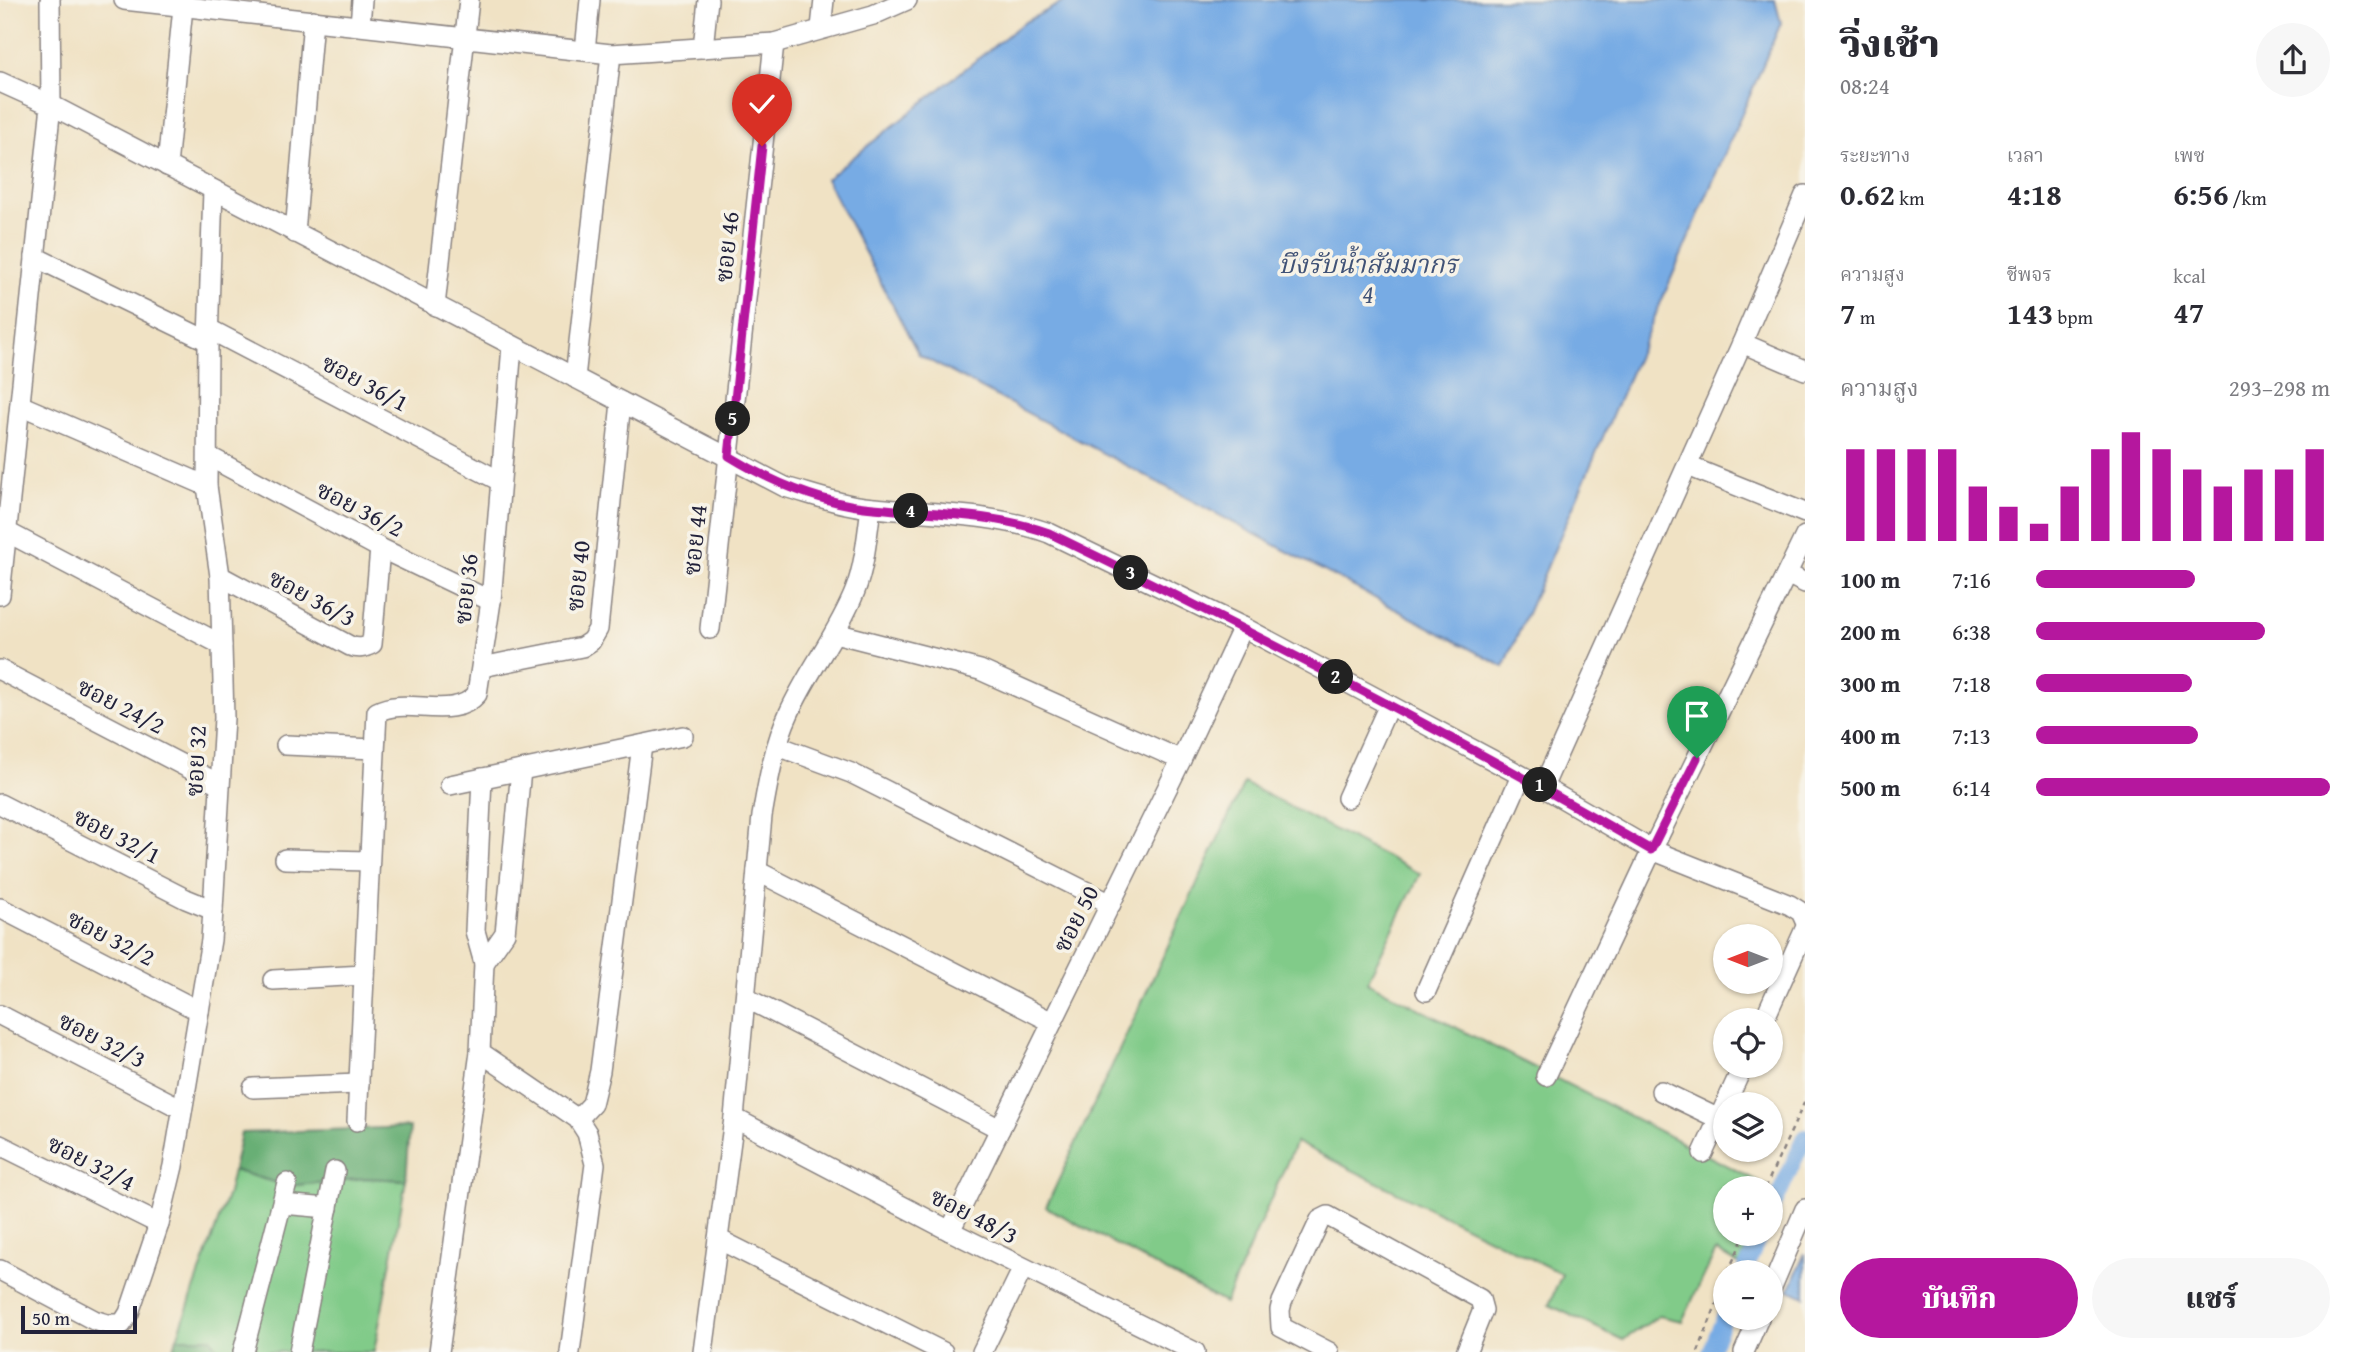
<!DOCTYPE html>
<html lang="th">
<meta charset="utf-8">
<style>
body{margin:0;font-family:"Gentium Book Plus","Noto Serif Thai",serif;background:#f7f7f7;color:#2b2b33;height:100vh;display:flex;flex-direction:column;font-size:26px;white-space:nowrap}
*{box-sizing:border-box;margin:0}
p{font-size:23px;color:#7c7c81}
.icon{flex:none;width:38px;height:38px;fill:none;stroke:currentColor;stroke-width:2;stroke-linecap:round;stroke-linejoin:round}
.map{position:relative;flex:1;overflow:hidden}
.panel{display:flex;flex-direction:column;background:#fff;width:560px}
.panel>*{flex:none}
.needle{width:46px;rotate:270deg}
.controls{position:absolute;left:1713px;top:924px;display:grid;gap:14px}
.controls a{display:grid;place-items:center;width:70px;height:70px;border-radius:50%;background:#fff;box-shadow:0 2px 5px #0004;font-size:35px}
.scale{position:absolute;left:21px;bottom:18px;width:116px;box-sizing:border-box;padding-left:7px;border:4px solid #22223b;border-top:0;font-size:19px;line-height:24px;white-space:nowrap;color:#22223b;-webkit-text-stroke:5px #f7f3e8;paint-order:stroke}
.pin{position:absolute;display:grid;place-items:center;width:60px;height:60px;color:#fff;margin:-72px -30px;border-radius:50% 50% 50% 0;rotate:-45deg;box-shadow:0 0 7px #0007}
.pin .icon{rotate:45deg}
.km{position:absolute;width:35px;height:35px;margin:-18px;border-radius:50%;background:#222;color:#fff;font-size:19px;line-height:35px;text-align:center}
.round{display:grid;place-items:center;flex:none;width:74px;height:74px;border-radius:37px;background:#f7f7f7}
.overview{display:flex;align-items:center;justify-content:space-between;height:119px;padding:0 35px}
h1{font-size:38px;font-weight:800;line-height:52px}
.metrics{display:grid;grid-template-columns:repeat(3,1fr);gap:10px;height:119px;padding:7px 35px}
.metrics div{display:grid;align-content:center}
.metrics b{font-size:30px;font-weight:800}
.metrics small{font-size:19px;font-weight:400}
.metrics p{font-size:19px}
.chart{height:196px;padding:14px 35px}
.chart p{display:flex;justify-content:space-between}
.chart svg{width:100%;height:126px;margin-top:7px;stroke:#b5179e;stroke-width:6}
.primary-button{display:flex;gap:14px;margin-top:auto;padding:14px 35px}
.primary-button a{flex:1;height:80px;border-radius:42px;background:#b5179e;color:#fff;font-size:28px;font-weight:800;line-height:80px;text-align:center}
.primary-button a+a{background:#f7f7f7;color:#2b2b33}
ul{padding:0 35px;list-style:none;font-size:23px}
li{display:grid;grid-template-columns:112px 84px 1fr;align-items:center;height:52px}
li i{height:18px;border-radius:9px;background:#b5179e}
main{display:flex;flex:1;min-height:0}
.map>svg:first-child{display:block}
</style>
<main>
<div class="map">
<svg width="1805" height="1352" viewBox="0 0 1805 1352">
<rect width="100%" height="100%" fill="#f7f3e8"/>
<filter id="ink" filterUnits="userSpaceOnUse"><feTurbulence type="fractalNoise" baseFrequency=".0143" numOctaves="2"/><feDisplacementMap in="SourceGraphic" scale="14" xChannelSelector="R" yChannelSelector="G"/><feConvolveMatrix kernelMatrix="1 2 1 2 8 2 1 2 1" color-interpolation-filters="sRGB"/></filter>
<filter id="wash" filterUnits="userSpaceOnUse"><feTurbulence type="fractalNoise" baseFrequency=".00686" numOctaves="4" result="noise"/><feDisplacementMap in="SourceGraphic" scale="28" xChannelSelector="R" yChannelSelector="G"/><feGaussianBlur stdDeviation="1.57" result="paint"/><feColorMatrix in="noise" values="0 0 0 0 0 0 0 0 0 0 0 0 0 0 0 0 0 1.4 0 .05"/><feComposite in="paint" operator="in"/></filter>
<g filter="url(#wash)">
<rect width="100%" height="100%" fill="#f0e2c4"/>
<g fill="#81cb89" stroke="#527662" stroke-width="2">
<polygon points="1244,783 1420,874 1367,982 1771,1188 1726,1188 1726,1234 1752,1234 1740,1265 1716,1251 1682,1321 1659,1316 1623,1340 1549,1305 1562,1274 1296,1142 1225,1303 1046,1207"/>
<polygon points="233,1170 287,1186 366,1178 406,1180 374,1352 220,1352 211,1338 177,1338 228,1193"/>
</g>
<g fill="#68af75" stroke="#456858" stroke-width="2">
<polygon points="410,1127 406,1180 366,1178 287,1186 233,1170 241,1133"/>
<polygon points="177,1338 211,1338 220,1352 173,1352"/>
</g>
<g fill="#77abe4" stroke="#4c6690" stroke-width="2">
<polygon points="1067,0 1775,0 1781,23 1504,667 919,355 826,179 1023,23"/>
<polygon points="1805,1253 1805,1297 1789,1290"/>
</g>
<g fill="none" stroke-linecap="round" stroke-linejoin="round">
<g stroke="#77abe4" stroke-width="16">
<polyline points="1771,1212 1805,1137"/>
<polyline points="1744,1272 1761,1234"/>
<polyline points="1710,1352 1726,1313"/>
</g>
</g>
</g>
<g filter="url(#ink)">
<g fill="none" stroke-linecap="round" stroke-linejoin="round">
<g stroke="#898280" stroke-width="22">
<g id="minor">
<polyline points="124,0 611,54 774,43 873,15 907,0"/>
<polyline points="360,25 362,0"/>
<polyline points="821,28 824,0"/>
<polyline points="703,48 708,0"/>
<polyline points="585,51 590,0"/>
<path d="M 0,82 L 51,105 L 785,487 C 811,494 837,504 864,507 C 926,514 990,512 1049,533 L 1243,627 L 1543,787 L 1652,850 L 1790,905 L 1801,912 L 1805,921"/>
<polyline points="167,166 183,7"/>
<polyline points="295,233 313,20"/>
<polyline points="35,257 208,341"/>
<polyline points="435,306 469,0"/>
<polyline points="209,329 500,481"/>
<polyline points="1742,343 1805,370"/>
<polyline points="575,378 611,54"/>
<polyline points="20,405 207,486"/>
<polyline points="208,456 380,548 491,601"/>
<polyline points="1688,466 1805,513"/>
<polyline points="7,532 222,645"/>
<polyline points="1787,574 1805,583"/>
<path d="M 220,576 L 350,646 C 359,649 364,648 372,644 L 380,548"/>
<polyline points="0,595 51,105 50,0"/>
<polyline points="710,629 774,43"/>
<polyline points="835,633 980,670 1181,760"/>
<polyline points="482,667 582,647 591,641 598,629 621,402"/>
<polyline points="0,670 219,784"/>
<polyline points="286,745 374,749"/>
<polyline points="778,746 851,773 1111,904"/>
<polyline points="482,778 475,931 484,963 480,1052 578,1119 587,1133 595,1164 570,1352"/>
<polyline points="450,785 683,736"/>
<polyline points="1543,787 1742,343 1805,195"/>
<polyline points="1347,798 1389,705"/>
<polyline points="0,804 186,899 213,910"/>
<polyline points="285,859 369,861"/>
<polyline points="757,871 1052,1022"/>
<polyline points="0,908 199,1011"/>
<polyline points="484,963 505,933 521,770"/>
<polyline points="273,980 364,975"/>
<polyline points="1426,991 1521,776"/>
<polyline points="746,998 1000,1129"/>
<polyline points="0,1015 182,1109"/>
<polyline points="1764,1020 1805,929"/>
<polyline points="1546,1076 1652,850 1805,536"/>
<polyline points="253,1088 359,1084"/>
<polyline points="1661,1091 1719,1119"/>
<polyline points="734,1118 950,1231 1195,1352"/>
<polyline points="578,1119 592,1104 600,1071 642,745"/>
<path d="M 357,1121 L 377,712 C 407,696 453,722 477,694 L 491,601 L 512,346"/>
<polyline points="0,1145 159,1224"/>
<polyline points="1703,1153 1743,1066"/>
<polyline points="282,1204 328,1208"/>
<polyline points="950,1231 1181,760 1243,627"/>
<polyline points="718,1239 943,1352"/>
<polyline points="0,1270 94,1320 107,1324 122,1324 129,1313 159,1224 173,1166 211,940 213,910 224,718 220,576 207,486 208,341 213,190"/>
<polyline points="1771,1289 1805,1209"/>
<polyline points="243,1352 287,1183"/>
<polyline points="299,1352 335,1171"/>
<polyline points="439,1352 480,1052"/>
<path d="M 703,1352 L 734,1118 L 762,816 C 768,782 774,745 789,713 C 808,671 838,634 855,591 C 865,565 867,535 871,508"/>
<polyline points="982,1352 1023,1268"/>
<polyline points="1329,1352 1281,1327 1280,1310 1282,1302 1320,1220 1328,1216 1480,1299 1483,1310 1466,1352"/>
<polyline points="1744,1352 1759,1318"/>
</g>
</g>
<g stroke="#898280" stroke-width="2.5" stroke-dasharray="5 5" stroke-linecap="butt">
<polyline points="1765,1188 1805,1101"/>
<polyline points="1728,1272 1745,1234"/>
<polyline points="1698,1352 1726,1279"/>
</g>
<use href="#minor" stroke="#fff" stroke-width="19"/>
</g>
</g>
<g fill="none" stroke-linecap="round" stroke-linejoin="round" filter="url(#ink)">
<g stroke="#fff" stroke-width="14">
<path id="route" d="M 762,146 L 729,456 C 770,481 815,501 864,507 C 926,514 990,512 1049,533 C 1253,632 1455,736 1651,850 L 1697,758"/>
</g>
<use href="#route" stroke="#b5179e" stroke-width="9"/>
</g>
<g text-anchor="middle" stroke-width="7" stroke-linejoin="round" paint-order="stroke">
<g font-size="24" fill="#22223b" stroke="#f7f3e8">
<text transform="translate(727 247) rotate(-84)" y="8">ซอย 46</text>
<text transform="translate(365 383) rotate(28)" y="8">ซอย 36/1</text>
<text transform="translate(360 509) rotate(27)" y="8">ซอย 36/2</text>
<text transform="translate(695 540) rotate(-84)" y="8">ซอย 44</text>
<text transform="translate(578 576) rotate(-84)" y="8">ซอย 40</text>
<text transform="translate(466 589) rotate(-84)" y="8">ซอย 36</text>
<text transform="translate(312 598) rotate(28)" y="8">ซอย 36/3</text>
<text transform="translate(121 706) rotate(27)" y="8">ซอย 24/2</text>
<text transform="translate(196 761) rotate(-87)" y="8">ซอย 32</text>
<text transform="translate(117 836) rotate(27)" y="8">ซอย 32/1</text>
<text transform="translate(1076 919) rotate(-63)" y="8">ซอย 50</text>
<text transform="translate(111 938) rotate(27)" y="8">ซอย 32/2</text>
<text transform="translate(102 1040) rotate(27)" y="8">ซอย 32/3</text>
<text transform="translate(91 1163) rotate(27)" y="8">ซอย 32/4</text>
<text transform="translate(974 1216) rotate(27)" y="8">ซอย 48/3</text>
</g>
<g font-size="26" font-style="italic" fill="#405276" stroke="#f7f3e8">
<text x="1368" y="273">บึงรับน้ำสัมมากร<tspan x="1368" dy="30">4</tspan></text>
</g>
</g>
</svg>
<div class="controls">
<a><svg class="needle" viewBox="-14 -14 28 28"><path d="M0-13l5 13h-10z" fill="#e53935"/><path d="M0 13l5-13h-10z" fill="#7c7c81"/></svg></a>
<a><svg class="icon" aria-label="locate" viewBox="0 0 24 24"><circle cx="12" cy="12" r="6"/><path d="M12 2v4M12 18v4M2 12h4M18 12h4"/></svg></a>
<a><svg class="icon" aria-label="layers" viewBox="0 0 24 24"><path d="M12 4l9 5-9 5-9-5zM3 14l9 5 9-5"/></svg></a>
<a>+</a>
<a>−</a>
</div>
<div class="scale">50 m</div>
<div class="pin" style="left:1697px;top:758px;background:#1e9e55"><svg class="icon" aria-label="arrive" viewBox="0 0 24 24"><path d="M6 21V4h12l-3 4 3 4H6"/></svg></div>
<div class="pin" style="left:762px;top:146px;background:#d93025"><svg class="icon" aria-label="check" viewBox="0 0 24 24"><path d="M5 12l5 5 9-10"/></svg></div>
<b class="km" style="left:1540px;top:785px">1</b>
<b class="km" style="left:1336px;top:677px">2</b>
<b class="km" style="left:1131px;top:573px">3</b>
<b class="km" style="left:911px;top:511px">4</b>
<b class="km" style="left:733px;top:419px">5</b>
</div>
<section class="panel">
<div class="overview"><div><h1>วิ่งเช้า</h1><p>08:24</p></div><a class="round"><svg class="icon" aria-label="share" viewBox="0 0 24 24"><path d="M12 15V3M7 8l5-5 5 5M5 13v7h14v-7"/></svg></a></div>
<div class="metrics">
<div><p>ระยะทาง</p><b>0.62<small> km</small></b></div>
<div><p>เวลา</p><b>4:18</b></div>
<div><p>เพซ</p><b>6:56<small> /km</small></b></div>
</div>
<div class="metrics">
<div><p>ความสูง</p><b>7<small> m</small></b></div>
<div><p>ชีพจร</p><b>143<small> bpm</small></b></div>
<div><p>kcal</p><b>47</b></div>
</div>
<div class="chart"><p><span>ความสูง</span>293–298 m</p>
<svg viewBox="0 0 160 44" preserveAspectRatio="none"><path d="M5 44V12M15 44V12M25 44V12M35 44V12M45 44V25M55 44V32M65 44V38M75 44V25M85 44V12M95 44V6M105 44V12M115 44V19M125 44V25M135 44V19M145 44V19M155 44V12"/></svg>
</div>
<ul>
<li><b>100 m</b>7:16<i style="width:54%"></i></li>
<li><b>200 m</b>6:38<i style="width:78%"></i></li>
<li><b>300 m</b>7:18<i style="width:53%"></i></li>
<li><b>400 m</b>7:13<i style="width:55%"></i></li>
<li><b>500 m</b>6:14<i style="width:100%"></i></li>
</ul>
<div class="primary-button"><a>บันทึก</a><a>แชร์</a></div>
</section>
</main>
